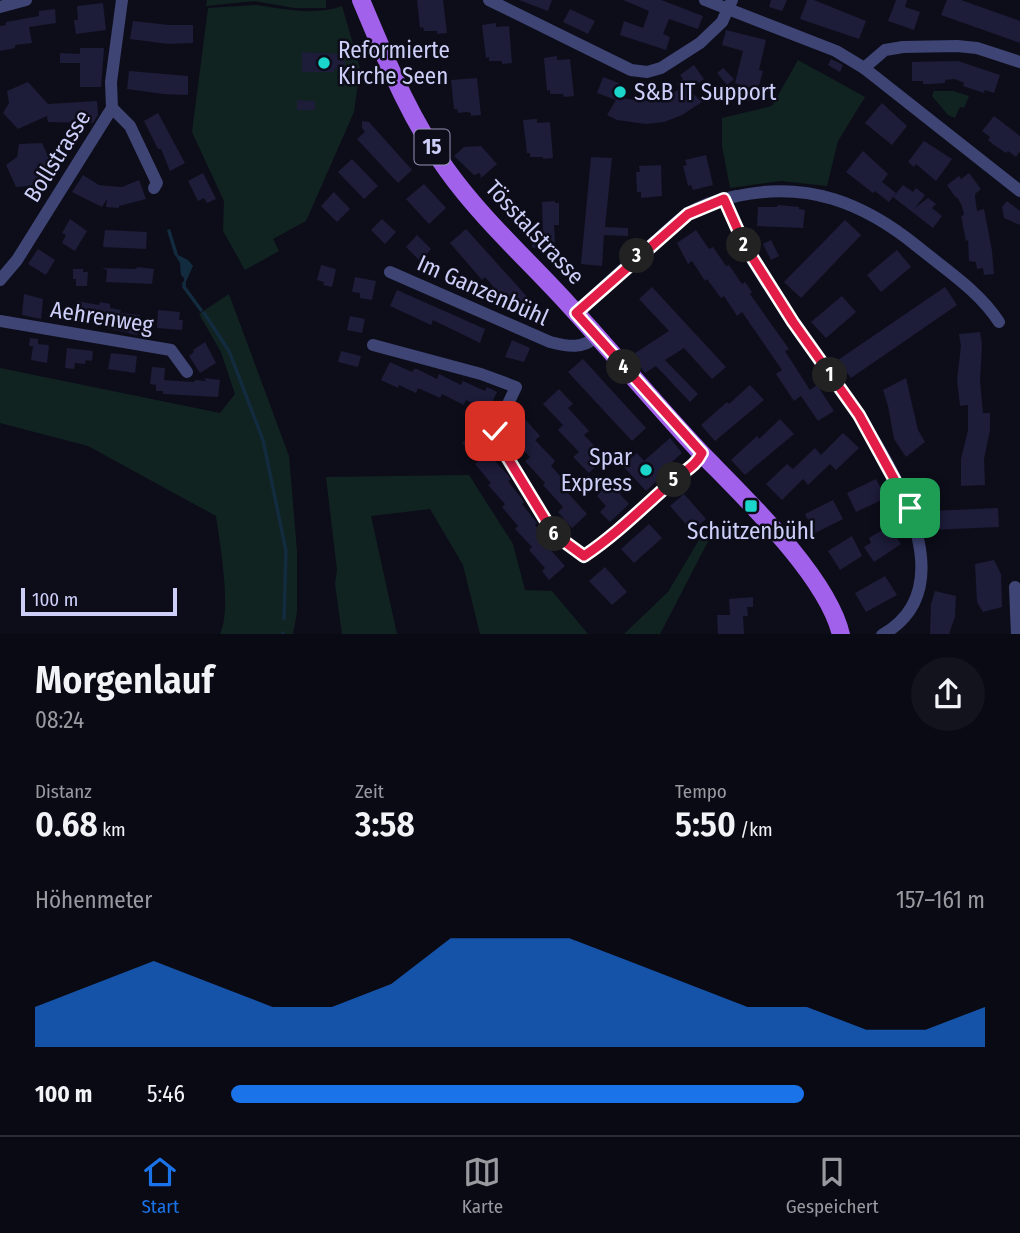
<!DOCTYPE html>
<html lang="de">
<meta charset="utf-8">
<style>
body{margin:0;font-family:"Fira Sans Condensed",sans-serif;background:#13131d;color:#f1f3f6;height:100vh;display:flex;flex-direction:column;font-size:26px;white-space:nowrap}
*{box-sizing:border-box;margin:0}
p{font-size:23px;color:#999aa0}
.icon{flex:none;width:38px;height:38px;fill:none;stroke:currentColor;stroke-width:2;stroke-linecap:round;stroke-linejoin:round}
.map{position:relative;height:634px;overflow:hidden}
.sheet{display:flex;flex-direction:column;background:#0a0a14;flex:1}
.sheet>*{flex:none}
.scale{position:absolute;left:21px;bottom:18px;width:156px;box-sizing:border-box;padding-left:7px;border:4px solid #cdcff9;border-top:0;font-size:19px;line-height:24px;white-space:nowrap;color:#cdcff9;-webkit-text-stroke:5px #0d0d1a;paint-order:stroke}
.pin{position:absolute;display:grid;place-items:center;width:60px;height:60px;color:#fff;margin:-30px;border-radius:14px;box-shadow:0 4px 10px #0006}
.km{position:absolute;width:35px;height:35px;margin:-18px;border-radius:50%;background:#222;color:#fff;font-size:19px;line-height:35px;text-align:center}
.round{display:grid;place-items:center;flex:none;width:74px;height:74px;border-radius:37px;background:#13131d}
.headline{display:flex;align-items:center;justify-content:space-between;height:119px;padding:0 35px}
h1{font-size:38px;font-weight:600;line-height:52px}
.stats{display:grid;grid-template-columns:repeat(3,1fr);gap:10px;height:119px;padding:7px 35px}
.stats div{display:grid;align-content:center}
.stats b{font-size:35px;font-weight:600}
.stats small{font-size:19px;font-weight:400}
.stats p{font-size:19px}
.chart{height:196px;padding:14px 35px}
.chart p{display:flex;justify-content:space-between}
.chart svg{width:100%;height:126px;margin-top:7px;fill:#1a73e8;opacity:.7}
ul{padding:0 35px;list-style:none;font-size:23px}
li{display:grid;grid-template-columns:112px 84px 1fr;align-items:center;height:52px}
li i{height:18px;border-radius:9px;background:#1a73e8}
.menu{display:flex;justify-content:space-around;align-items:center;height:98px;border-top:2px solid #2a2b34;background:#0a0a14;font-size:19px;color:#999aa0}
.menu a{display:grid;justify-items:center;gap:4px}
.menu .current{color:#1a73e8}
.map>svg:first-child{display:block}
</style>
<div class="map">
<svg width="1020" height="635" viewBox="0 0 1020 635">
<rect width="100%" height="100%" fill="#0d0d1a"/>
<g fill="#112320">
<polygon points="207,0 326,0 326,8 294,8 254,1 206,6"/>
<path d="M 257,5 C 283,9 316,16 342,6 L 360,68 L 354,112 L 306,221 L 273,239 L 279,251 L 245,270 L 223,231 L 224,201 L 192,132 L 208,8 Z"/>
<polygon points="798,60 865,97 838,141 827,186 781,181 730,188 722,146 722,118 772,106"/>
<polygon points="934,91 953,91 969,96 964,108 960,107 955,118 948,115 932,96"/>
<path d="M 229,294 L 289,456 L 297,551 L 297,612 L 293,634 L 220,634 C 232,609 220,545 216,516 L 88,446 L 0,423 L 0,368 L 220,413 L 235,394 L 221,352 L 199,314 Z"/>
<polygon points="469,475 513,544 525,590 552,591 588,634 480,634 463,565 430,509 371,516 397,634 342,634 335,584 337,570 326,477"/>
<polygon points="715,528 660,634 624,634 668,592 699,540"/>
</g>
<polygon fill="#132b3e" points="174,253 188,260 193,266 184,286 184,278 181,275 180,263"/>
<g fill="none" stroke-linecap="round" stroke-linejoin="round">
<g stroke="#132b3e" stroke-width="3.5">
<polyline points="169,231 176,254"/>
<polyline points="184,283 184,287 201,310"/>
<polyline points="204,313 229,351 263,440 286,551 284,619"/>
<polyline points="283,635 283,633"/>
</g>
</g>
<g fill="#1d1c39">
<polygon points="417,0 443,0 447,33 437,34 437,31 424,31 423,27 420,28"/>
<polygon points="519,0 552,0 548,11"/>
<polygon points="623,0 661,0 703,16 698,29 669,19 663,34 670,37 666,50 620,35 624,21 643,28 649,11"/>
<polygon points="771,0 787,0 782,11 769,7"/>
<polygon points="807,0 814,0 866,21 859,39 800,19"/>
<polygon points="896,0 907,0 905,7 920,12 914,30 888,21"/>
<polygon points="947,0 961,0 1020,21 1020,43 941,15"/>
<polygon points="103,3 106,30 76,34 74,20 78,20 77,6"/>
<polygon points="55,9 56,23 29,27 32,43 15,45 15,48 0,51 0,26 6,25 6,22 39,16 39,11"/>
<polygon points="570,9 595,21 588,34 563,22"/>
<polygon points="133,21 169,25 193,25 193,43 168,44 130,39"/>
<polygon points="496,23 496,27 509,26 512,63 502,64 502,61 489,61 489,57 486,58 482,25"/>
<polygon points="726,30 766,40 759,70 763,71 758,89 755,89 751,101 740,98 743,86 735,83 743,51 722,45"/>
<polygon points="80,48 104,48 101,87 80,87 80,63 60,63 60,53 80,54"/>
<polygon points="302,52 338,54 345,61 345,65 342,69 334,69 334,72 302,72"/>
<polygon points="557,56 557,60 570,59 574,96 564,97 563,94 550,94 550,90 547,91 544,58"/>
<polygon points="831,59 843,65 840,72 828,65"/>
<polygon points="958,61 1000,75 994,93 985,90 984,93 963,86 964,83 955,79 945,80 945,83 931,84 923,84 923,81 912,81 912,62"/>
<polygon points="694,65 704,79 689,90 702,102 682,115 664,122 646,124 617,120 607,115 616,100 597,93 603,77 619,83 617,88 624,91 621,98 644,101 666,97 681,88 677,83 683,79 680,75"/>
<polygon points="723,68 734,79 727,85 717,73"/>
<polygon points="129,71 188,76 188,95 163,94 127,89"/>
<polygon points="477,78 481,115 471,116 471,113 467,112 458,113 457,109 454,109 451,80"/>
<polygon points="28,82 48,104 97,101 98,115 93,123 48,122 47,116 18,129 3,113 9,103 7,91"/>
<polygon points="297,100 315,101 315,110 297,110"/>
<polygon points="882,103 907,126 892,145 865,123"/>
<polygon points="158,113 185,163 170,171 161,149 158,149 144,121"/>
<polygon points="994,116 1020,136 1020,151 1016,157 1008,151 1006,153 994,145 988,140 990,137 982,131"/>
<polygon points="537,119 537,123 550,122 553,158 543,159 543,157 530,157 530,153 527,153 523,120"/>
<polygon points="362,121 369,122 412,170 398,183 357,139 365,132 362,128"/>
<polygon points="924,141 952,159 936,181 916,164 914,167 908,162"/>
<polygon points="42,143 53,167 42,172 40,185 16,187 6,165 17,157 19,144"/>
<polygon points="481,146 497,164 481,178 480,173 474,175 454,156 464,147"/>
<polygon points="863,151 888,174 882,182 896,193 889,202 875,191 873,193 846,172"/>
<polygon points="706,155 713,185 693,190 691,185 688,186 683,166 687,165 685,160"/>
<polygon points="591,157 612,158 605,227 628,228 628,236 604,235 602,266 581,264"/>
<polygon points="352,159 378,186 364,199 338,172"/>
<polygon points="661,165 662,196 641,198 641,192 637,192 636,172 640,172 639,166"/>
<polygon points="203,173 216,199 207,203 204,198 198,201 188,181"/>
<polygon points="969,173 981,189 975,194 975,197 977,211 984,209 992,251 994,274 984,275 983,268 977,269 976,262 969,261 968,240 966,241 961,216 964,215 962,206 957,197 956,198 947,185 959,176 961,179"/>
<polygon points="83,175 99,185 110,186 122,187 139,180 146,199 119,206 119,208 106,207 107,199 102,207 72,192"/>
<polygon points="424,184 446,208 429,224 406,199"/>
<polygon points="903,185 913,192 916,188 925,195 915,208 928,198 936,204 932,208 942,216 933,228 893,197"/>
<polygon points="334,192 350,209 337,222 321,206"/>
<polygon points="555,201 555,203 559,203 559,225 554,225 555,242 549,247 532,248 532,232 543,232 542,202"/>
<polygon points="1007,201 1020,211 1020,225 1004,218 1002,207"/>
<polygon points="778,205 799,207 799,209 805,210 803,228 757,226 758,207 777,207"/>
<polygon points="70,219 87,231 75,251 62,243 66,235 62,233"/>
<polygon points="382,219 396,232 385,244 371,230"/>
<polygon points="845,220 861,235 801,298 784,282"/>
<polygon points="466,229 530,300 515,312 485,277 482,280 450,243"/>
<polygon points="105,230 147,232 146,249 103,247"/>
<polygon points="696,230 709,249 713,247 726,266 729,265 742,284 745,282 752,292 750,294 789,349 785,351 810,390 817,385 834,411 818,421 801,396 794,401 776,374 782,370 742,312 737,316 724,296 721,298 707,279 705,281 692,261 688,264 677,243"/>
<polygon points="417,235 431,249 420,261 406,247"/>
<polygon points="771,240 779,256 771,260 763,244"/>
<polygon points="38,249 55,260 46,275 28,264"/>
<polygon points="897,250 911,267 881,292 867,275"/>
<polygon points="321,265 336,269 332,287 323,285 324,282 317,280"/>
<polygon points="137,267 154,269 152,284 106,282 107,270 102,268 136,269"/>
<polygon points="73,269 83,269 83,272 88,272 87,286 76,286 76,279 73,279"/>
<polygon points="355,277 376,281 372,300 360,298 360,293 352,292"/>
<polygon points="652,287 726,367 712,379 684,348 665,360 698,394 690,402 656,366 645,373 632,355 669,331 639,299"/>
<polygon points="945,287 957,305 851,378 838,360"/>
<polygon points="397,290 485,329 480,343 433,320 431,325 390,306"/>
<polygon points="24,294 43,299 41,319 22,315"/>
<polygon points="842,296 856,312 826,338 811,322"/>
<polygon points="77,301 99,305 100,302 110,304 110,308 121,310 120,313 140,315 137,335 107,328 108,322 86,319 85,324 65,321 67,307 76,308"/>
<polygon points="158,310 180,312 179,320 183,320 182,330 157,328"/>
<polygon points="350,316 365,319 362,333 347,330"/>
<polygon points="980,332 982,344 980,381 983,413 990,413 990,430 984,459 985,485 961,486 961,459 968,430 968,405 960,406 957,380 961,346 959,334"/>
<polygon points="30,338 38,339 38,344 49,345 47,363 31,360 33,346 29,346"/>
<polygon points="512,340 530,348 524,362 505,357"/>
<polygon points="205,342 216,363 200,373 189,356 194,352 193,350"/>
<polygon points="67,348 93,351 92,361 86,360 85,364 75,363 74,369 65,368"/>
<polygon points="341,351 361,356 358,367 338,362"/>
<polygon points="111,353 137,356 135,373 108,369"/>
<polygon points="583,359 646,428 632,441 568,372"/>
<polygon points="390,362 412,372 414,369 417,369 437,379 439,374 461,385 463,381 485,391 487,387 497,392 488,411 466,400 464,405 442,394 440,398 418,388 416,393 399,385 398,388 381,380"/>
<polygon points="152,367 165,368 164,380 194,382 195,380 206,381 204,378 220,380 218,397 163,394 163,391 156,391 156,385 150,384"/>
<polygon points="906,378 918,430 925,442 906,457 894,439 888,406 883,390"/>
<polygon points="750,385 764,400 715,441 701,425 727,402 729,404"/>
<polygon points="559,389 573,404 568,408 589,431 584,435 605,457 589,473 573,457 579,452 558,430 563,425 543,404"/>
<polygon points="525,419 540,436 535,440 555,461 551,466 571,488 567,492 587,514 572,528 558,512 563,507 543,485 545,483 525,461 530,457 508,434"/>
<polygon points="780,419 794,434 745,475 731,460 757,436 759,439"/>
<polygon points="478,428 484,435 481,438 498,458 495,461 508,475 511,479 508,481 524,502 522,504 537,523 535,525 552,543 548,547 565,566 549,580 542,571 545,568 529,550 532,547 515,529 518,526 502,507 505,504 488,485 491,483 475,464 479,461 462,443"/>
<polygon points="843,433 859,448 836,470 830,464 808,485 803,479 782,500 766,484 787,464 793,469 815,448 821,455"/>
<polygon points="670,438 682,453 657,475 660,478 646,491 622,465 637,453 644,461"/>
<polygon points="613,478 619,484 616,487 621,492 620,494 629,504 610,522 600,512 606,506 597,496"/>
<polygon points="876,479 886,498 856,512 847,493"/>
<polygon points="684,494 706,519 692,531 670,506"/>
<polygon points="833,500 843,519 815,533 805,514"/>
<polygon points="998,508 999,527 930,530 929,511"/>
<polygon points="649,524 662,538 634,563 621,549"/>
<polygon points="889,526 901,544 874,562 864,547 871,543 869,538"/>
<polygon points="852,536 862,556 840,570 828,551"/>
<polygon points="994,560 1001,574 1002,607 983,612 977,602 975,564"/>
<polygon points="605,567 627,592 612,605 589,581"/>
<polygon points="885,576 897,595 866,612 855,593"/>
<polygon points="935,591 956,596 955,617 949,634 930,634 931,604"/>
<polygon points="753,597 753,607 747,607 748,616 743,616 744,634 718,634 717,615 730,615 729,599"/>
</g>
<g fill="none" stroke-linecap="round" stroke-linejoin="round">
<g stroke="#3e4474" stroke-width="12">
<polyline points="489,0 631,70 647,72 661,68 700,43 722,22 732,0"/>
<polyline points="705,0 836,51 864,68 1020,191"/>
<polyline points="0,7 26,0"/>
<polyline points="864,68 885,50 903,47 957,46 977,48 1020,62"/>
<polyline points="112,108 130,126 157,183 154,188"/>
<path d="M 724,199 C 731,215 737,232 745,247 C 759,272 775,296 791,319 C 834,384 995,572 882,635"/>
<path d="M 390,272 L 550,342 C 569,347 582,349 598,336"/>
<polyline points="0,280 17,260 112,108 111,82 122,0"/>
<path d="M 576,313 C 603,288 630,262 659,238 C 668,230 677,221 687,214 C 701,205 721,199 737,196 C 807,181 863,202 918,247 C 946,270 979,291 999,322"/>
<polyline points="0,321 171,350 187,372"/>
<path d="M 373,345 L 481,374 L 516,387 L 495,431 L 498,442 L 554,534 L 584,556 C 617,534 644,505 674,480 C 684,471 696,466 702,453"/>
<polyline points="1015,587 1017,635"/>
</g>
<path stroke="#a261eb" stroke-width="18" d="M 361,0 C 386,59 409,118 447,170 C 482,219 528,260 568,304 C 614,354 657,406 703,455 C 745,498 828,577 841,635"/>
</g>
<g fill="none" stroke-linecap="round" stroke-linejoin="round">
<g stroke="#fff" stroke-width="14">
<path id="route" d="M 495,431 L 498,442 L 554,534 L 584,556 C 617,534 644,506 674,480 C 684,471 696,466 702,453 L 576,313 L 688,214 L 724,199 L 745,246 L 793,322 L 859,415 L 910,508"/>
</g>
<use href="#route" stroke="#e11d48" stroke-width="9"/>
</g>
<g fill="#1bd6cb" stroke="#0d0d1a" stroke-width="2.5">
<circle cx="324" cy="63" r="7"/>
<circle cx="620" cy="92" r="7"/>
<circle cx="646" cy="470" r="7"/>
<rect x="744" y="499" width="14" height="14" rx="3.5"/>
</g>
<g text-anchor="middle" stroke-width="5" stroke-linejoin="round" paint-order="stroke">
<rect fill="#0d0d1a" stroke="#9395b6" stroke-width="2" x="414.5" y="129.5" width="35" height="35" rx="5"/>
<g font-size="21" font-weight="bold" fill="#cdcff9">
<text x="432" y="154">15</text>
</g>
<g font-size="23" fill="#cdcff9" stroke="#0d0d1a" text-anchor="start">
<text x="338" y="58">Reformierte<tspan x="338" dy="26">Kirche Seen</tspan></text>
<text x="634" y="100">S&amp;B IT Support</text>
<text x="632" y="465" text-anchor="end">Spar<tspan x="632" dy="26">Express</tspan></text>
<text x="751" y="539" text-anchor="middle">Schützenbühl</text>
</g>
<g font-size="23" fill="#cdcff9" stroke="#0d0d1a">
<text transform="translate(57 156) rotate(-58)" y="8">Bollstrasse</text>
<text transform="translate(535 232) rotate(47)" y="8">Tösstalstrasse</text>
<text transform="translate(483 290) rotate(24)" y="8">Im Ganzenbühl</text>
<text transform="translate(102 317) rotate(9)" y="8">Aehrenweg</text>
</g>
</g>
</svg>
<div class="scale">100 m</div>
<div class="pin" style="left:910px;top:508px;background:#1e9e55"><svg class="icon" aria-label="arrive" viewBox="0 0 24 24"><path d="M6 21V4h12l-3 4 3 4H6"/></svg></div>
<div class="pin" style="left:495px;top:431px;background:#d93025"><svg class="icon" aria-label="check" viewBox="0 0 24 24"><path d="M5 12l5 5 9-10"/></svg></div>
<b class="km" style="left:830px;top:375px">1</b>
<b class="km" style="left:744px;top:245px">2</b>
<b class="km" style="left:637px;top:256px">3</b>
<b class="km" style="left:624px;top:367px">4</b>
<b class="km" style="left:674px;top:480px">5</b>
<b class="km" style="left:554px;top:534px">6</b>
</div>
<section class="sheet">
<div class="headline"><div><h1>Morgenlauf</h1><p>08:24</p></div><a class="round"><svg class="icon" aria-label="share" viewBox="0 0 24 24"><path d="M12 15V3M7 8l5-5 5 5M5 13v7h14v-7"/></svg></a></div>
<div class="stats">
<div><p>Distanz</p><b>0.68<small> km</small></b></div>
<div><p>Zeit</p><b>3:58</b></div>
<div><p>Tempo</p><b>5:50<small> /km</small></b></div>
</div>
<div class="chart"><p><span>Höhenmeter</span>157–161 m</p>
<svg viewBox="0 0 160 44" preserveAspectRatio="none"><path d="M0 44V30L10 22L20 14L30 22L40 30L50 30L60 22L70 6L80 6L90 6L100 14L110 22L120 30L130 30L140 38L150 38L160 30V44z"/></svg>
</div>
<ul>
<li><b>100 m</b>5:46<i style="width:76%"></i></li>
</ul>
</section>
<nav class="menu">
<a class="current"><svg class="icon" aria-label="home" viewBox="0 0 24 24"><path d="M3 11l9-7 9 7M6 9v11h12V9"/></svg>Start</a>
<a><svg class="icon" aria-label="map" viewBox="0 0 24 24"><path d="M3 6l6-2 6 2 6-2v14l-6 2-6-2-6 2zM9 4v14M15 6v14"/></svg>Karte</a>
<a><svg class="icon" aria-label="saved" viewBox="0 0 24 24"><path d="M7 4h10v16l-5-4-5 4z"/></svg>Gespeichert</a>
</nav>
